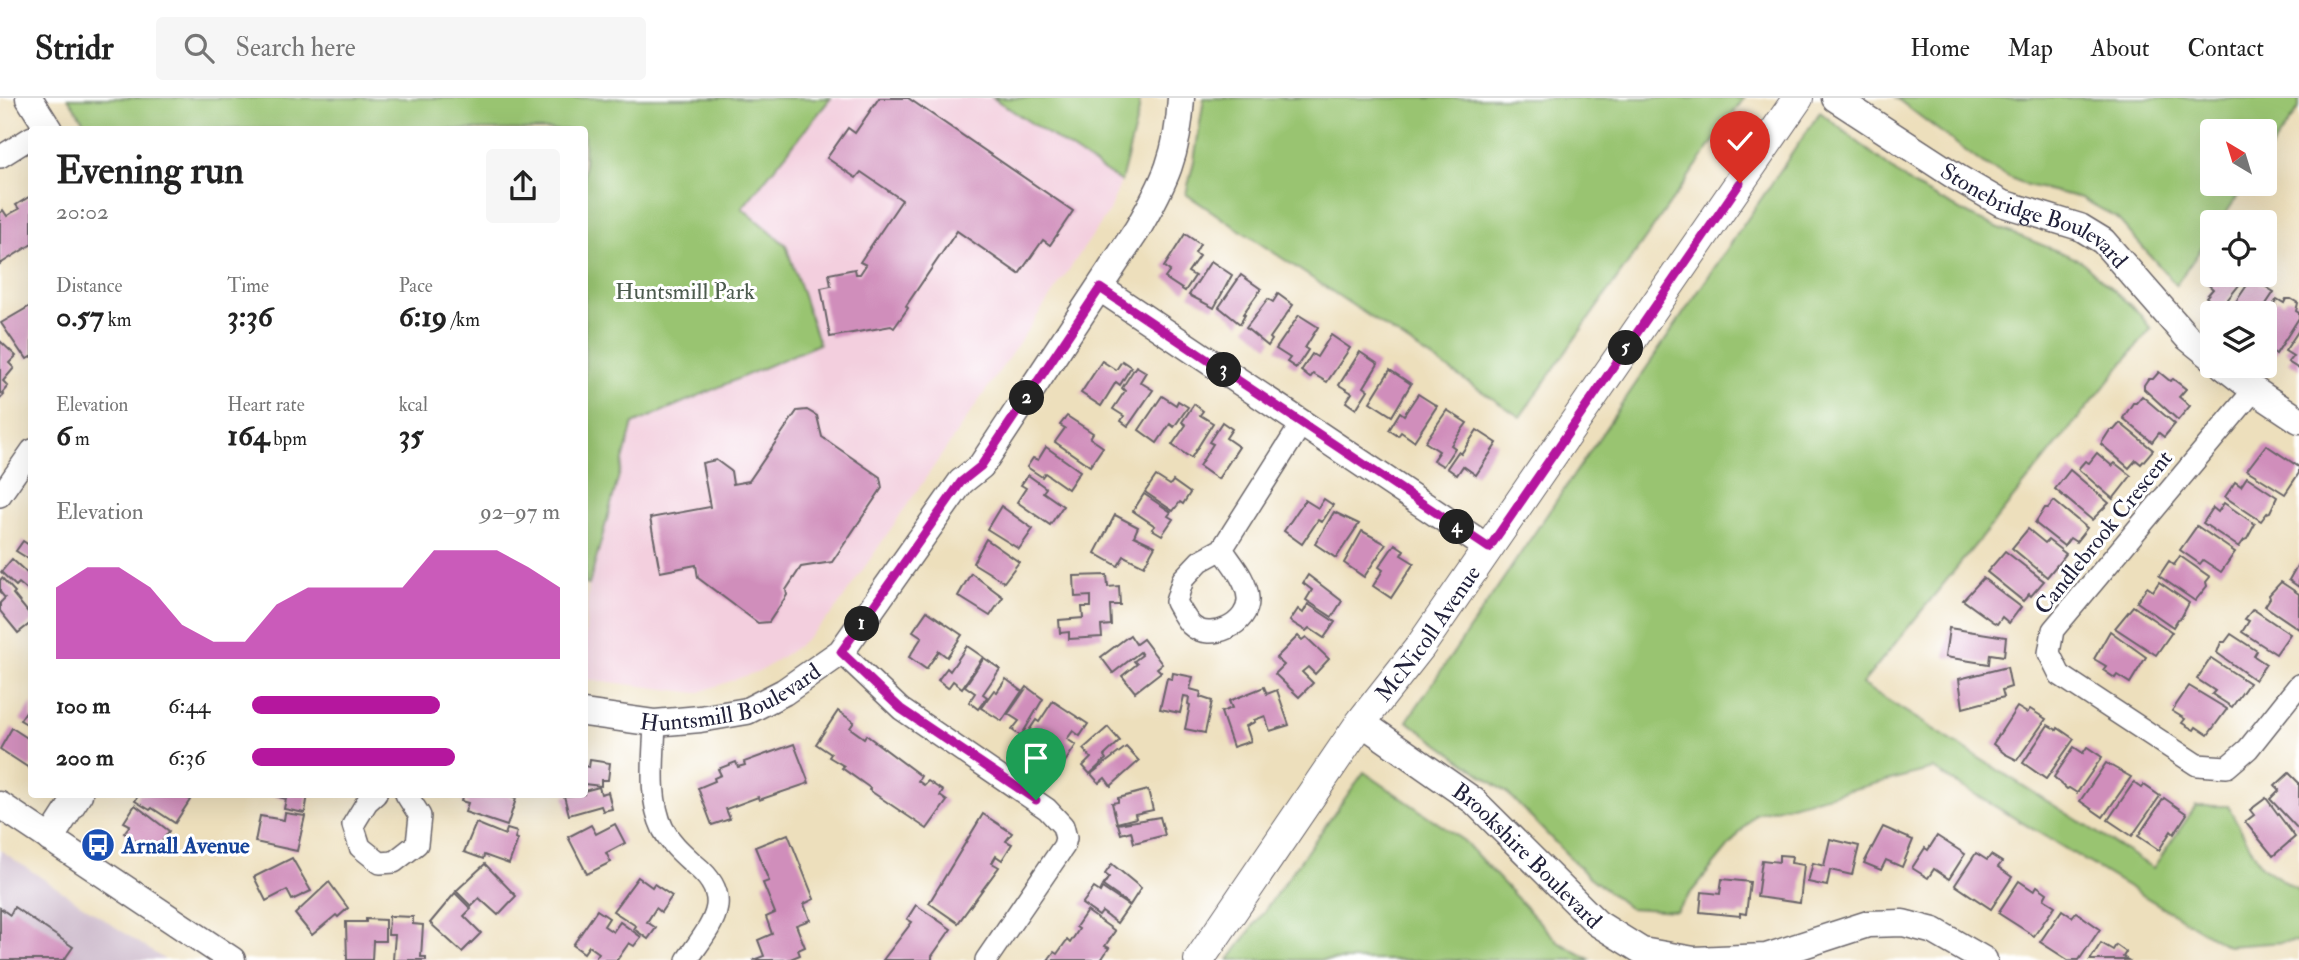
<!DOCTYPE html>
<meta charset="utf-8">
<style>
body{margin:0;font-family:"IM FELL Double Pica",serif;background:#f6f6f6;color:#222;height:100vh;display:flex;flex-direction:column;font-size:26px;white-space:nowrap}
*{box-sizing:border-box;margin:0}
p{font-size:23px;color:#767676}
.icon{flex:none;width:38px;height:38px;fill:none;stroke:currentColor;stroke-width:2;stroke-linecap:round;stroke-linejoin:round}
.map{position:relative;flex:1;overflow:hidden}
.panel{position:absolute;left:28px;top:28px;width:560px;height:672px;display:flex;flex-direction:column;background:#fff;border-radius:7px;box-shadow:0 7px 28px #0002}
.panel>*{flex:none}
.needle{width:46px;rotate:322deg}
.tools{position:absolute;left:2200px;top:21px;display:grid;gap:14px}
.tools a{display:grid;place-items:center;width:77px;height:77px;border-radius:7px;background:#fff;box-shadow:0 7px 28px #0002;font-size:35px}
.pin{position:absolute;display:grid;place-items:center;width:60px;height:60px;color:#fff;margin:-72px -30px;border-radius:50% 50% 50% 0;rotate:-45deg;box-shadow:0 0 7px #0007}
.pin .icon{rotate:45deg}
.km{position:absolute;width:35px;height:35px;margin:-18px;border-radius:50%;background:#222;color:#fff;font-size:19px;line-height:35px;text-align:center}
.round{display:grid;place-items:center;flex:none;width:74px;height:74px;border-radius:7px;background:#f6f6f6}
.headline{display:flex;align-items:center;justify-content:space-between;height:119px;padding:0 28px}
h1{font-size:38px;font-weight:700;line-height:52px}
.figures{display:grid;grid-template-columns:repeat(3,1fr);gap:10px;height:119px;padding:7px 28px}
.figures div{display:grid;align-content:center}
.figures b{font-size:30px;font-weight:700}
.figures small{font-size:19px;font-weight:400}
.figures p{font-size:19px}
.chart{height:196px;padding:14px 28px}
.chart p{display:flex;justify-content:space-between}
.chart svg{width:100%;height:126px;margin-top:7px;fill:#b5179e;opacity:.7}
ul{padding:0 28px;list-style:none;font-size:23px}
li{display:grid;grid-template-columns:112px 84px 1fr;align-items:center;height:52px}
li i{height:18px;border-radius:9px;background:#b5179e}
header{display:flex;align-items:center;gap:42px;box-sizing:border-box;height:98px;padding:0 35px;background:#fff;border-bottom:2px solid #e0e0e0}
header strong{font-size:33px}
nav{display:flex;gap:38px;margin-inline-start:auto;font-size:24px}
.search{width:490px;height:63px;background:#f6f6f6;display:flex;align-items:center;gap:18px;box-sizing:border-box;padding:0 24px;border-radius:7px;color:#767676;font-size:26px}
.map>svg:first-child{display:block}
</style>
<header>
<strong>Stridr</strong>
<div class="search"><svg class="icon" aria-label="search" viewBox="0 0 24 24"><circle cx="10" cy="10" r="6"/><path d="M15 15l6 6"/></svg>Search here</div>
<nav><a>Home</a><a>Map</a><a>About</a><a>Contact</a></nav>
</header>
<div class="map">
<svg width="2299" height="862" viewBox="0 0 2299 862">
<rect width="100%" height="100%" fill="#fff"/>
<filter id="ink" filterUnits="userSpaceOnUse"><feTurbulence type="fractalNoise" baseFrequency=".0143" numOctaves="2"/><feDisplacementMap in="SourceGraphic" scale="14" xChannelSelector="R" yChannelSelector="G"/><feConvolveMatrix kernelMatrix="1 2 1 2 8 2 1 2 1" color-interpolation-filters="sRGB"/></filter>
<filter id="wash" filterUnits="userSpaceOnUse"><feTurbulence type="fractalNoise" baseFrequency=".00686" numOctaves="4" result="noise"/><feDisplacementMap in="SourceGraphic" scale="28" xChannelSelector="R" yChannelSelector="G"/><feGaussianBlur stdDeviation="1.57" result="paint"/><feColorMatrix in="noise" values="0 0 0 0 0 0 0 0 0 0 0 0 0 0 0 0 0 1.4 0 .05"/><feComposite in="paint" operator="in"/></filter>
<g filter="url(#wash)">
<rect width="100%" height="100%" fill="#eddfbc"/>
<polygon fill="#f3cfde" points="831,0 993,0 1121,84 1108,115 833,515 798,548 762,572 697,595 585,581 585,542 589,487 633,326 819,246 786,147 742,110"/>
<polygon fill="#cfbdce" points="0,752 165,862 0,862"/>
<g fill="#99c471" stroke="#5e7356" stroke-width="2">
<polygon points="68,0 831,0 742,110 786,147 819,246 633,326 589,487 585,486 584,32 89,31"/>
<polygon points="993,0 1139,0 1139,13 1121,84"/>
<polygon points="1204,0 1744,0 1520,319 1186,96 1194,63"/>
<polygon points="1896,0 2299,0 2299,10 2265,59 2264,33 2212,33 2212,86 2246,86 2220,124 2212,124 2212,135 2176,187 2117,120 2081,100 2023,86 1983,66"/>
<polygon points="1820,14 1912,87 1977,121 2080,162 2138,214 2151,231 1862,586 2153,770 2196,708 2228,708 2261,768 2299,793 2299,843 2227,848 1933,671 1755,716 1676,813 1629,810 1587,777 1508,696 1407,623"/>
<polygon points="1364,674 1464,743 1558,844 1591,862 1229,862"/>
</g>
<g id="blocks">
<g fill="#d08ebb">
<polygon points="879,0 908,0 1073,113 1050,147 1043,142 1019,176 957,133 906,208 908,210 894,230 891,228 830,239 821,190 831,188 829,176 855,171 856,176 860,176 866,167 860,164 902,102 861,74 856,80 827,60 848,30 855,35"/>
<polygon points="32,97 32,146 0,166 0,115 3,112 7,118 13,114 19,111 16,107"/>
<polygon points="1185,136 1200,146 1195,155 1199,158 1188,174 1195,178 1185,193 1165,180 1170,173 1164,169"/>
<polygon points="1211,163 1232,177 1214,210 1189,197"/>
<polygon points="2212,174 2212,177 2247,177 2220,211 2206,199 2213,191 2204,183"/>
<polygon points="1241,177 1261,191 1243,216 1245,217 1240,226 1219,209"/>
<polygon points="2252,180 2274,194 2260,215 2228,215"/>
<polygon points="1278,196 1293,207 1270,240 1272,242 1268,248 1246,230 1268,201 1273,204"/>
<polygon points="2277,201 2284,205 2286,201 2291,201 2298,205 2296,213 2299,215 2299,220 2276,256 2264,248 2264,239 2269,233 2264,230 2264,220"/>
<polygon points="32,207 32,258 27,261 23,255 22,256 1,225"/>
<polygon points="1299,217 1318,229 1305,250 1308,252 1296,270 1287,264 1290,260 1276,251"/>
<polygon points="2299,232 2299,271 2288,264 2293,258 2285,253"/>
<polygon points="1331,237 1350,250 1327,284 1313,276 1310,280 1301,273 1312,256 1317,259"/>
<polygon points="0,243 16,258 9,265 14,270 3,283 8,288 2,295 4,297 0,301"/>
<polygon points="1360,254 1378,266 1364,289 1368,292 1356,311 1346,304 1352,295 1339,287"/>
<polygon points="1102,263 1116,272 1122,263 1131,269 1120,287 1116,284 1101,308 1081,295"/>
<polygon points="1136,268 1146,274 1140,284 1153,292 1128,328 1121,323 1124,318 1113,311 1125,293 1122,290"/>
<polygon points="1390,272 1411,286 1392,318 1370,304"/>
<polygon points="2159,274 2170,283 2173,281 2186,291 2179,299 2190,308 2178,322 2144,291 2144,287 2148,281 2153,281"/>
<polygon points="1418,296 1437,308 1414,343 1401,334 1398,338 1389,332 1400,314 1404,317"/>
<polygon points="1162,298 1176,307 1178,303 1188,309 1174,329 1170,326 1157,345 1139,332"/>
<polygon points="2142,298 2175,326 2164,339 2159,335 2152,344 2123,320 2133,305 2136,305"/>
<polygon points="1194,306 1203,313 1200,317 1213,325 1191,360 1172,347 1186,327 1182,324"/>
<polygon points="807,312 817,318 822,339 880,379 882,390 832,464 801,469 786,492 787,497 769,524 758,525 698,480 696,467 660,474 650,420 710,409 702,365 716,362 731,373 733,386 749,383 797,313"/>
<polygon points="1447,312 1467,325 1451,347 1455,350 1443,368 1433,362 1439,353 1425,344"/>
<polygon points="1067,318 1093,335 1090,340 1103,349 1090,368 1055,344 1065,330 1060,327"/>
<polygon points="1222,324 1232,331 1226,340 1239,349 1218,381 1199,368 1213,346 1209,344"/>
<polygon points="2120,325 2153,352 2141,366 2136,362 2129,370 2101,346 2110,332 2114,332"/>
<polygon points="1477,332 1497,345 1476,377 1463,368 1457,377 1447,370 1458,354 1461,356"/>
<polygon points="2266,347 2299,369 2299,375 2285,396 2247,372"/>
<polygon points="1046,349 1080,373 1068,391 1045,375 1042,379 1027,369 1033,360 1038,362"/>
<polygon points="2097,355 2112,368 2115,365 2131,378 2113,401 2078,371 2085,363 2089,365"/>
<polygon points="2070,372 2109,405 2092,422 2055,391"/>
<polygon points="1028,377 1046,390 1043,394 1063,408 1050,427 1017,404 1026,390 1021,387"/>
<polygon points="1156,378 1170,387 1173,383 1190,395 1183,406 1180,404 1173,413 1145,394"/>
<polygon points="2247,379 2277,399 2270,414 2267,415 2261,423 2225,399 2235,384 2241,388"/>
<polygon points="1144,396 1171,414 1168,418 1173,421 1162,437 1152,431 1155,428 1133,413"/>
<polygon points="1324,401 1333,407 1322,424 1318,422 1302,446 1284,433 1305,402 1318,410"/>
<polygon points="2054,403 2087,430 2076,444 2070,440 2064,448 2035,425 2045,410 2048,410"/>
<polygon points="2224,405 2255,426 2247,441 2244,442 2239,449 2203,425 2213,410 2218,414"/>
<polygon points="1001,408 1033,431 1019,451 987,431"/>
<polygon points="1334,414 1359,426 1336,460 1315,446"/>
<polygon points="1115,417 1138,429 1134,438 1155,448 1144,468 1124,458 1118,468 1095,455"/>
<polygon points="2197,428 2235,454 2221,474 2203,462 2200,466 2180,452"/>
<polygon points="2028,431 2045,445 2048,442 2066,456 2047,479 2012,450"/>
<polygon points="1362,433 1386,446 1364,479 1344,465"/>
<polygon points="986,441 1019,464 1004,484 973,465"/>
<polygon points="23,443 32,449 32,463 16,453"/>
<polygon points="1395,446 1404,452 1401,457 1414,465 1391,500 1373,488 1383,472 1379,469"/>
<polygon points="2005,453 2044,483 2031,498 2029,496 2023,503 1987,474"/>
<polygon points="2180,458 2210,479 2206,484 2207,488 2195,503 2159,478 2169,463 2174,467"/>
<polygon points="12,461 28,476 32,473 32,496 19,485 16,488 1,474"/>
<polygon points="2299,464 2299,489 2289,482"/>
<polygon points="971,475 1003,499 990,518 958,498"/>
<polygon points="1107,477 1108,489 1119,488 1120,507 1110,507 1111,527 1101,528 1102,539 1069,541 1069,534 1060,535 1059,522 1083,520 1082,509 1091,509 1091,498 1075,499 1074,478"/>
<polygon points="1308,477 1342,503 1332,519 1306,502 1312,492 1303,485"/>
<polygon points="2,480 15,494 13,496 32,519 32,524 18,535 0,513 0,505 5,500 0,494 0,482"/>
<polygon points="1983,480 2021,509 2009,525 2002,519 1997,526 1993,524 1963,502"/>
<polygon points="2159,484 2189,505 2181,520 2178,521 2173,529 2137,504 2147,489 2153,493"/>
<polygon points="2281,484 2299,496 2299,531 2265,508 2270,500 2269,497"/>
<polygon points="1308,506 1335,524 1324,540 1309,530 1306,533 1290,523 1298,511 1303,515"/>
<polygon points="2133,508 2172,534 2156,557 2115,530"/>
<polygon points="2253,511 2290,536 2276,556 2242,534 2249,523 2245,521"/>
<polygon points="927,513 962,537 947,559 939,553 926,571 909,559 922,539 913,533"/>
<polygon points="1949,530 2006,539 2004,558 1990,556 1989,566 1945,559"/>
<polygon points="2110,533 2146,559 2130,585 2117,577 2115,580 2103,572 2106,568 2094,561"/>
<polygon points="2231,536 2257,553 2254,558 2266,566 2255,582 2217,555 2221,544 2225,544"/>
<polygon points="1130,537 1136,546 1143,541 1162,566 1157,570 1161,574 1135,594 1122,578 1137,566 1134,563 1142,557 1140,554 1113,575 1101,559"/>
<polygon points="1298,538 1302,542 1306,539 1329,561 1315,576 1308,569 1302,574 1313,585 1299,599 1275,576 1284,567 1276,560"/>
<polygon points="967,548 983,559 962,590 953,583 948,590 938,582 947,570 950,573"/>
<polygon points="984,560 1000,571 983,596 987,599 978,611 969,604 975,595 965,588"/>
<polygon points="2211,560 2249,585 2232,609 2212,596 2215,593 2197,581"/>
<polygon points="2007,569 2011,589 2002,592 2004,599 1963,610 1959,581"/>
<polygon points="1173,575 1193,579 1190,591 1201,594 1200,599 1212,603 1205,635 1185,631 1190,607 1188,606 1189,599 1184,598 1180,615 1160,611 1167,580 1172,581"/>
<polygon points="1006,581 1022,593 1002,623 981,610 994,592 997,594"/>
<polygon points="2189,588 2227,611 2208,637 2196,629 2194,632 2182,625 2185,621 2172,613"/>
<polygon points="1027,589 1043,601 1021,638 1012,632 1019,623 1008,616"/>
<polygon points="1264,589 1267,596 1277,592 1289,627 1270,633 1265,618 1254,622 1255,624 1246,628 1251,643 1233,649 1221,614 1232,610 1229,603"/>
<polygon points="1053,603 1088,626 1080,638 1073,633 1067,641 1076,647 1061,670 1052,663 1055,658 1035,644 1031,649 1022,643 1036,622 1039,624"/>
<polygon points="32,605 32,629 20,622"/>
<polygon points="2017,609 2027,615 2030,611 2046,621 2017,662 2005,656 1993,646"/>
<polygon points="838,613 854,624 850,630 864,640 866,637 921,678 918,683 924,687 928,683 943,693 940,698 947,703 927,731 869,692 870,690 842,670 844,668 829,659 831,656 816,646"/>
<polygon points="2048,627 2057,632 2058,630 2074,641 2046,681 2023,665"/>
<polygon points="1108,629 1120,643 1104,658 1106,661 1090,676 1083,668 1091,660 1083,651"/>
<polygon points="12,630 32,643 32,667 29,670 0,651"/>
<polygon points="794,646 809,685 759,702 758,699 726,711 730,721 712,727 698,690 715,683 714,680 721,677 718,671 736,664 738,669 745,667 744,664"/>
<polygon points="1126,649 1139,663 1111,688 1105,680 1099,685 1091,676"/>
<polygon points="2074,649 2083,655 2087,649 2102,659 2077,695 2069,690 2067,691 2054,679"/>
<polygon points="590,662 610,665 608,682 601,682 601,688 584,686 584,668 589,669"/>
<polygon points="2106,665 2131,679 2103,719 2080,703"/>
<polygon points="2289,675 2299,685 2299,732 2270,701 2279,692 2275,688"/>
<polygon points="2134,684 2142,690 2144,687 2160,698 2132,738 2108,722"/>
<polygon points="599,689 601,696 608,694 612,711 603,713 601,708 569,717 564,698 584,696 584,693"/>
<polygon points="1148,692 1153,712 1135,716 1136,720 1117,725 1112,705 1118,704 1118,700"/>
<polygon points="139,696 181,696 190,702 175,725 152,710 150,712 135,703"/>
<polygon points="268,696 308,696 305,715 284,711 286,701"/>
<polygon points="463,696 503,696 516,701 507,728 465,714 468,705 461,703"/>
<polygon points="2164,700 2187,716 2174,736 2171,733 2159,752 2138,738"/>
<polygon points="2266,700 2295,739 2273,758 2245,724 2254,717 2250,712"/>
<polygon points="135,707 169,733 154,755 124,735 130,727 124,724"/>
<polygon points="285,715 305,718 297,753 255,744 260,718 284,722"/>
<polygon points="983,716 1012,735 1006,743 1012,746 1002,762 996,758 992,765 999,769 958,825 929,805"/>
<polygon points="1160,719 1165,737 1134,745 1131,733 1121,736 1118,726"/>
<polygon points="476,725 505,737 507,731 517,734 515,740 518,741 509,766 484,757 483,761 464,754"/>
<polygon points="615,726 625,745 606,755 611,764 587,776 568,739 591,727 596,736"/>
<polygon points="1883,729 1913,742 1902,769 1886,762 1881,772 1864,765"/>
<polygon points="788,736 814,801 804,806 810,822 796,827 805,849 798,852 800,857 788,862 753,862 764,858 758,842 772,836 766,819 775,815 763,785 769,783 755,749"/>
<polygon points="1937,738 1965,756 1949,781 1934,771 1928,780 1912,770 1925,750 1928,752"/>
<polygon points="1830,741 1859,748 1852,777 1830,772 1827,788 1808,784 1813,765 1824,768"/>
<polygon points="1976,755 1987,762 1991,757 2002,764 1998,769 2012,779 1991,811 1955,787"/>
<polygon points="1779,757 1792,758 1791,765 1804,767 1800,805 1757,799 1762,762 1779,764"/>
<polygon points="292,760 311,793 292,802 287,792 266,803 254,779"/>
<polygon points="485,766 516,798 498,817 479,800 471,808 456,793"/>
<polygon points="1112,766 1141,790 1130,807 1103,788 1109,779 1105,776"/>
<polygon points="638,779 652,789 654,786 672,798 661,814 656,810 647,824 656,830 648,841 634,831 636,828 613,813"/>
<polygon points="1722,781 1750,784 1746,816 1740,815 1740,818 1700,814 1702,794 1720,796"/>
<polygon points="2019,783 2034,793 2037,788 2047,795 2044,801 2055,808 2034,838 1998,815"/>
<polygon points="329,784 348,810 338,819 336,817 312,837 295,816"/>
<polygon points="1094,790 1100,794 1102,790 1129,808 1117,825 1102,814 1099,818 1082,806"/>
<polygon points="455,795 471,811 464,818 481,835 462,854 430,825"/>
<polygon points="916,807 951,831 932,858 932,862 883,862 912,824 907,821"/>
<polygon points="14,809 73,849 64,862 0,862 0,810 10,817"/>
<polygon points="597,812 609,820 604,828 613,834 620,824 641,839 634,848 629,845 617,862 594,862 599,855 589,848 584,855 573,847"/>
<polygon points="2062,812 2072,819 2076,814 2100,831 2079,862 2068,862 2040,844"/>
<polygon points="1087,813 1115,833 1105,848 1109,850 1101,862 1048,862 1054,854 1057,856 1067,842 1070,845 1079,831 1076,829"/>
<polygon points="389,818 413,819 413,826 423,827 421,859 426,859 426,862 393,862 395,837 388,837"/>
<polygon points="366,821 385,822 385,843 373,843 372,862 347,862 346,824 366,824"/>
<polygon points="2101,845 2113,852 2116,847 2126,854 2123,859 2128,862 2090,862"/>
</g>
</g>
</g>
<g filter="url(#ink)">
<use href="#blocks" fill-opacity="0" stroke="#696468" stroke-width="2"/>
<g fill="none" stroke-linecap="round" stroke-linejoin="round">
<g stroke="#696468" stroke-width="24">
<g id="minor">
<polyline points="0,59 32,39"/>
<polyline points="2254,292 2053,532 2049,555 2060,577 2197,667 2227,669 2248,651 2299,587"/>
<polyline points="0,398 32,352"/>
<path d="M 1222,451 C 1231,465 1247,482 1248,500 C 1250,526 1210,545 1191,527 C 1185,521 1180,511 1176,504 L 1183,481 L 1200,463 L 1222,451 L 1302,325"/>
<polyline points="841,554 901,611 1047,711 1063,728 1066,740 1064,748 986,862"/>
<path d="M 655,625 C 654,658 648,700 663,731 C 671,746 683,756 695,767 C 737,801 711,827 687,862"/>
<polyline points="376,696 367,704 353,727 360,749 380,765 394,764 417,746 420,718 406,696"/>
</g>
</g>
<g stroke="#696468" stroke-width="29">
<g id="tertiary">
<polyline points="29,0 49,32"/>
<path id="s1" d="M 1835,0 L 1958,80 L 2001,105 L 2080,129 L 2103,143 L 2187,239 L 2212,259"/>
<polyline points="1100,190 1488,450"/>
<polyline points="2223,268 2254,292 2299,322"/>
<path id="s2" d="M 584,615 L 655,625 L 700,621 L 747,613 L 784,594 L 841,554 L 961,384 L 981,368 L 1137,132 C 1165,84 1178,57 1181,0"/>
<path id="s3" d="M 1361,624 L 1474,703 L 1597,825 L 1642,853 L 1694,862 L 1766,859 L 1868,826 L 1903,825 L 1934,833 L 1984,862"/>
<polyline points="0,707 232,862"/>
<polyline points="50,741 79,696"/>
</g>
</g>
<g stroke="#696468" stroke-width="32">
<g id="secondary">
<path id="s4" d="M 1199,862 L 1361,624 L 1420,549 L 1798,0"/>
</g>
</g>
<use href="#minor" stroke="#fff" stroke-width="21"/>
<use href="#tertiary" stroke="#fff" stroke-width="26"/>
<use href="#secondary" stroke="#fff" stroke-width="30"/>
</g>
</g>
<g fill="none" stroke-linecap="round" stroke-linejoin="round" filter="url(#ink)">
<g stroke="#fff" stroke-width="14">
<polyline id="route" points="1036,702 901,611 841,554 961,384 981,368 1100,190 1489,450 1740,85"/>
</g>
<use href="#route" stroke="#b5179e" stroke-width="9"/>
</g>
<defs>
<g id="bus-disc" transform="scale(1.75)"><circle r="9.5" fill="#1a4fb4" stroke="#fff"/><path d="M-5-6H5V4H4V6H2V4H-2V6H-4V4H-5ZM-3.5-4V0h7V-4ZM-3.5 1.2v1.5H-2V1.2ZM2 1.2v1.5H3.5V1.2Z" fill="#fff"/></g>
</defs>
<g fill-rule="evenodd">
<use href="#bus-disc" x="98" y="747"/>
</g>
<g text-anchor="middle" stroke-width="6" stroke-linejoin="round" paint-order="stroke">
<g font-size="23" fill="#22223b" stroke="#fff">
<text dy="8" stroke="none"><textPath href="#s1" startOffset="233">Stonebridge Boulevard</textPath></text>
<text transform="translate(2103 434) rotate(-51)" y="8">Candlebrook Crescent</text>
<text dy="8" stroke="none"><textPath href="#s4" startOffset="399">McNicoll Avenue</textPath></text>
<text dy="8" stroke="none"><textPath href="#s2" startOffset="152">Huntsmill Boulevard</textPath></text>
<text dy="8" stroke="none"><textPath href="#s3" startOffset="214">Brookshire Boulevard</textPath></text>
</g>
<g font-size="23" fill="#4c5b4e" stroke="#fff">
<text x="685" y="201">Huntsmill Park</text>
</g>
<g font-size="23" font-weight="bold" fill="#164399" stroke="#fff" text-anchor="start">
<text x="122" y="755">Arnall Avenue</text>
</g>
</g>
</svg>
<div class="tools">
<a><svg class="needle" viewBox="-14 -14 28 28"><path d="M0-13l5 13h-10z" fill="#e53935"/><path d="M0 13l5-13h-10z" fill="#767676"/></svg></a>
<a><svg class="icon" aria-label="locate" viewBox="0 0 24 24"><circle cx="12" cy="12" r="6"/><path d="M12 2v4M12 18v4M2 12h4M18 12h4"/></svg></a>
<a><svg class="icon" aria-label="layers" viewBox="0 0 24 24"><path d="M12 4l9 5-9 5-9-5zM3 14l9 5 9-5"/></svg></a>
</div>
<div class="pin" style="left:1036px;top:702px;background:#1e9e55"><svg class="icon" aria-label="arrive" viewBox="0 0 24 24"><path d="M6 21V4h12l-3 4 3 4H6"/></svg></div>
<div class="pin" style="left:1740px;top:85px;background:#d93025"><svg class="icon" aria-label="check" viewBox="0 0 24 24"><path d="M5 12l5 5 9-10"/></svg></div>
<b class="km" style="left:862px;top:526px">1</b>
<b class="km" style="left:1027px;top:300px">2</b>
<b class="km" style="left:1224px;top:272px">3</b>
<b class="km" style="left:1457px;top:429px">4</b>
<b class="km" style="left:1626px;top:250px">5</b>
<section class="panel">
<div class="headline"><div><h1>Evening run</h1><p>20:02</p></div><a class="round"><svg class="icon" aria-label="share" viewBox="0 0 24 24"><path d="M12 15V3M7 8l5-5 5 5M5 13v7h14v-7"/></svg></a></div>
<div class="figures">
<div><p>Distance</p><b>0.57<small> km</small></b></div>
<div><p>Time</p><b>3:36</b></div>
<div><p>Pace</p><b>6:19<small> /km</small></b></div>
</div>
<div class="figures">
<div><p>Elevation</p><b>6<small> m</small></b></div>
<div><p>Heart rate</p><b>164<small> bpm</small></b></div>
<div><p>kcal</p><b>35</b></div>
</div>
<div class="chart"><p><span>Elevation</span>92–97 m</p>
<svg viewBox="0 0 160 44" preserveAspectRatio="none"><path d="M0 44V19L10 12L20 12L30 19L40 32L50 38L60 38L70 25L80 19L90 19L100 19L110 19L120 6L130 6L140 6L150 12L160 19V44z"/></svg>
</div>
<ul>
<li><b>100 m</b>6:44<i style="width:61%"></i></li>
<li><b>200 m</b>6:36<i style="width:66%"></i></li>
</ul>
</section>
</div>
